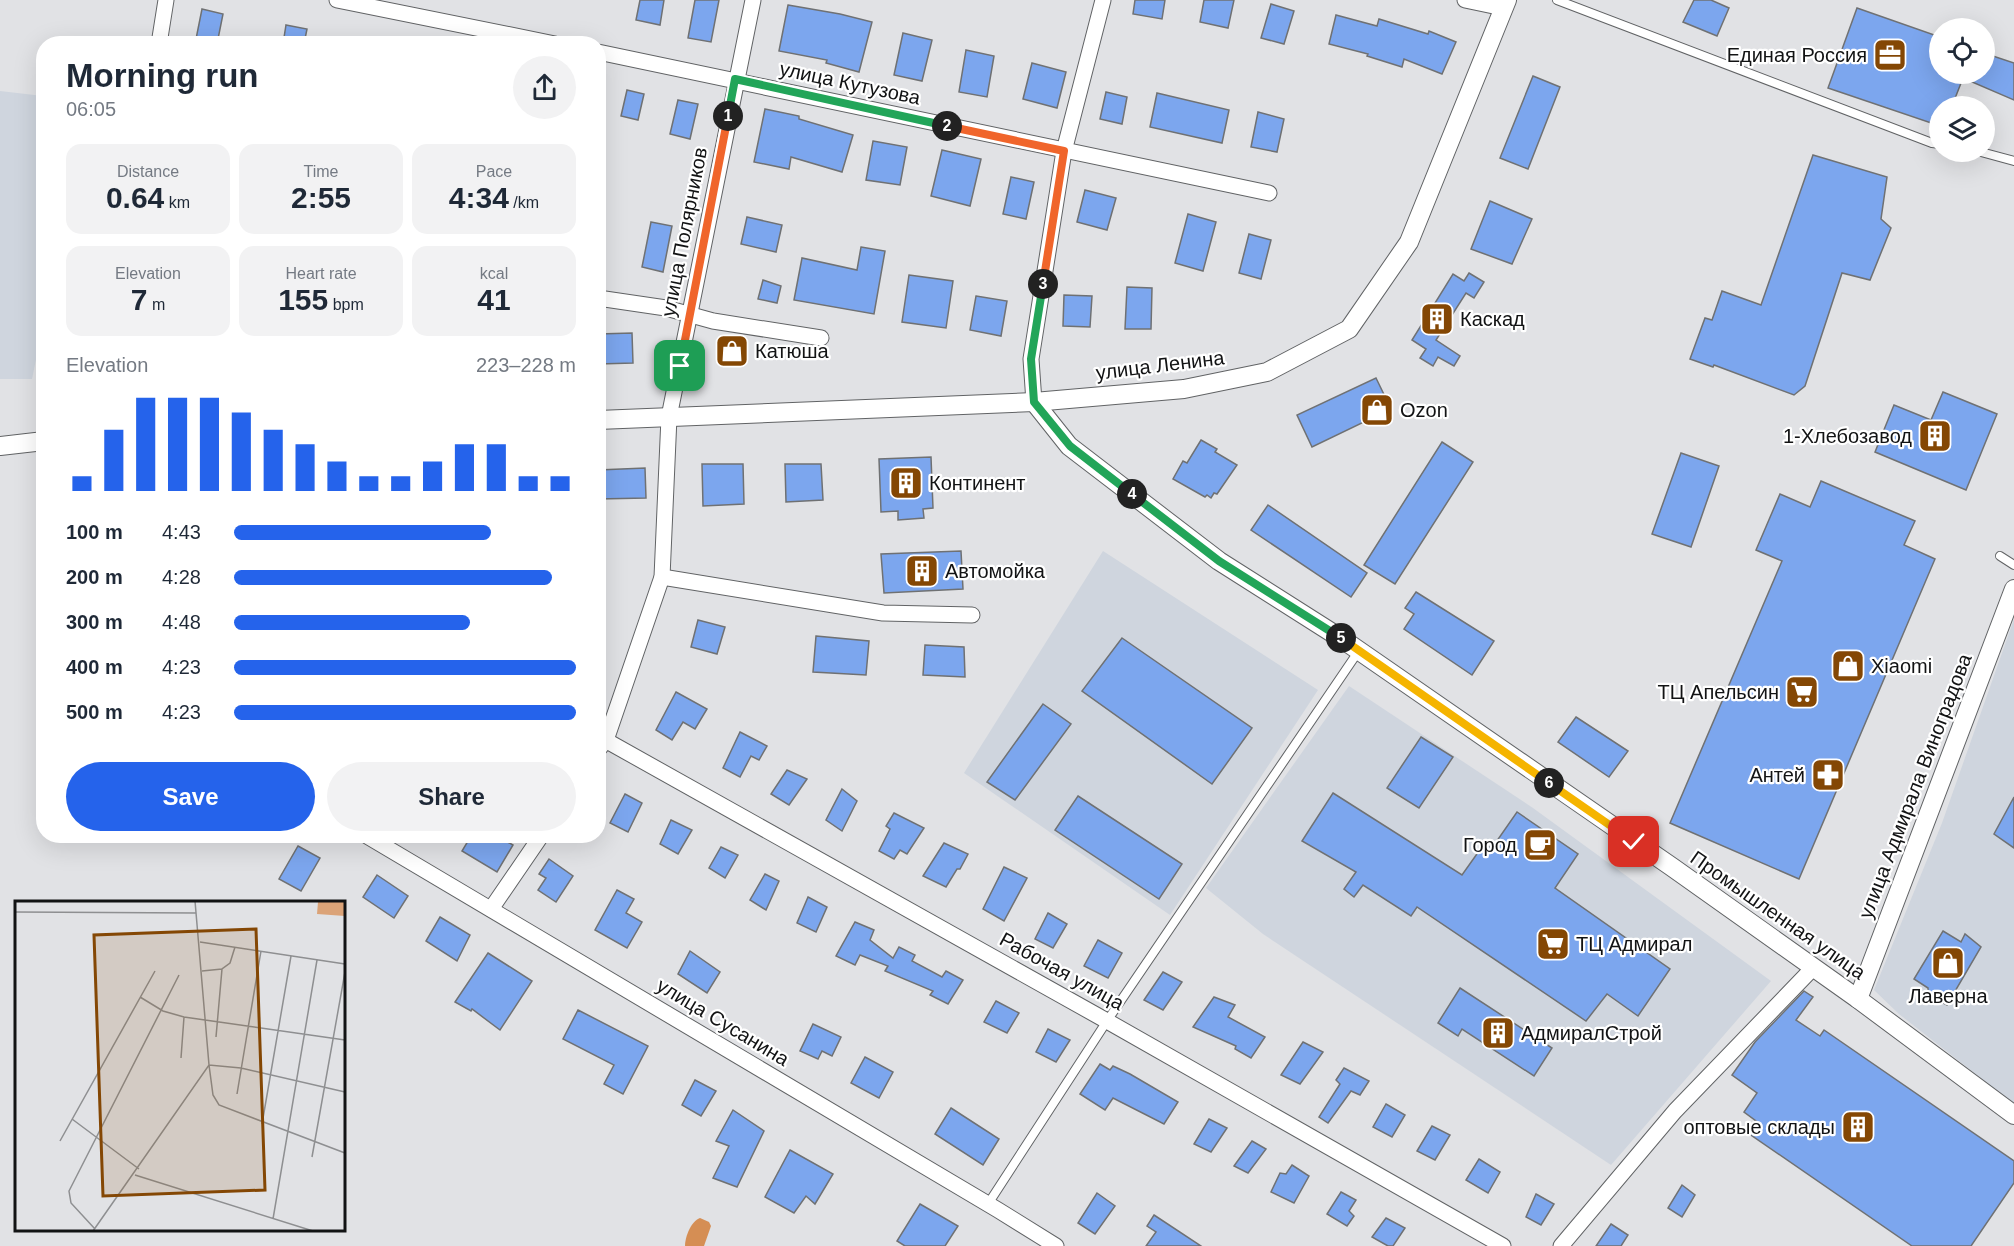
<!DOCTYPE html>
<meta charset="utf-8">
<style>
body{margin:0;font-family:Arial,sans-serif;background:#f2f2f3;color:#1f2937;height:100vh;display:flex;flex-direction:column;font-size:22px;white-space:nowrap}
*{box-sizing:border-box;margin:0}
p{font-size:20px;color:#747a83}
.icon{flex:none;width:33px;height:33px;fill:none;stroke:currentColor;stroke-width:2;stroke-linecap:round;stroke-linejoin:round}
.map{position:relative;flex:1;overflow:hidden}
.panel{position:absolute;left:36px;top:36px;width:570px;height:807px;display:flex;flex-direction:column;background:#fff;border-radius:24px;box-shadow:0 6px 24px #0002}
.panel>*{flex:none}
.tools{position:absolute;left:1929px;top:18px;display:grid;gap:12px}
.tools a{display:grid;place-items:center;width:66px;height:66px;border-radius:50%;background:#fff;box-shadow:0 6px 24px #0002;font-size:30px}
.pin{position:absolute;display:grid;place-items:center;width:51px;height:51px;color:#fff;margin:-26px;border-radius:12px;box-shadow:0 3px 9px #0006}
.km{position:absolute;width:30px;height:30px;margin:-15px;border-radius:50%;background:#222;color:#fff;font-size:16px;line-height:30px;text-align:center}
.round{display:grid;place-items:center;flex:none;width:63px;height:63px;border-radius:32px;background:#f2f2f3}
.headline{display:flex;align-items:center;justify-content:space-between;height:102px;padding:0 30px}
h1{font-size:33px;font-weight:700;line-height:45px}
.stats{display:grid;grid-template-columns:repeat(3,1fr);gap:9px;height:102px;padding:6px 30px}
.stats div{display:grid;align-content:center;border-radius:15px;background:#f2f2f3;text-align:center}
.stats b{font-size:30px;font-weight:700}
.stats small{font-size:16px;font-weight:400}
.stats p{font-size:16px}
.chart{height:168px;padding:12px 30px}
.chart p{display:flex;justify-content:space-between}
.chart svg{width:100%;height:108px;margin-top:6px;stroke:#2563eb;stroke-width:6}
.button{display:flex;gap:12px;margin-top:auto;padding:12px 30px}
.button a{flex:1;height:69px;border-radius:36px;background:#2563eb;color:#fff;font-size:24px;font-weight:700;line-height:69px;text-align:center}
.button a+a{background:#f2f2f3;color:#1f2937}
ul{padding:0 30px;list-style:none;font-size:20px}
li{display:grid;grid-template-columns:96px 72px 1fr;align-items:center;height:45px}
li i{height:15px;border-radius:8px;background:#2563eb}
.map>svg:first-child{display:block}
</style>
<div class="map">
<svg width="2014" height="1246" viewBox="0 0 2014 1246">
<rect width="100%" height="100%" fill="#e1e2e5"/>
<g fill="#cfd5de">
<polygon points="0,91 43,96 44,321 32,379 0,379"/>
<polygon points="1103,551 1318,690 1170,915 964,773"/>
<polygon points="2014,619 2014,1104 1899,1014 1874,990 1942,823"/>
<polygon points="1349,686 1533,808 1771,981 1611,1165 1263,934 1206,888"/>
</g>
<path fill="#d58e54" d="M 700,1218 L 709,1222 L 711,1226 L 704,1246 L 685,1246 C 685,1237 691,1221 700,1218 Z"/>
<g fill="#7ca6ee" stroke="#6f7173" stroke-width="1.5">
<polygon points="640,0 664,0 660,25 636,20"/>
<polygon points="695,0 719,0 711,42 688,38"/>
<polygon points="1135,0 1165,0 1162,19 1133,14"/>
<polygon points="1204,0 1234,0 1228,28 1200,22"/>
<polygon points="1694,0 1711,0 1729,8 1717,36 1683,22"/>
<polygon points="1271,4 1294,11 1284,44 1261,38"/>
<polygon points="788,5 840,14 872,22 859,72 826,63 827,60 779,51"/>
<polygon points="1857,8 1940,37 1940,74 1984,74 1984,53 2014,63 2014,100 1963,78 1952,106 1940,106 1940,126 1828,88"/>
<polygon points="202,9 223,14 217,44 195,44"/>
<polygon points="1336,15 1377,26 1379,19 1428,34 1429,31 1456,42 1442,74 1404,59 1402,67 1367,56 1368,54 1329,44"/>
<polygon points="286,25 307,29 304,44 283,44"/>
<polygon points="903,33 932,40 922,81 894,75"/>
<polygon points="966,50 994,56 987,97 959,92"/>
<polygon points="1032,63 1066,72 1057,108 1023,99"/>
<polygon points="1533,76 1560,87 1528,169 1500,158"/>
<polygon points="627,90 644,94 638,120 621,116"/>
<polygon points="1106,92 1127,97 1122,124 1100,119"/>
<polygon points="1157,93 1229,110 1222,143 1150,127"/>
<polygon points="678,100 698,104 690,139 670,134"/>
<polygon points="765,109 799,116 799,119 853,135 842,172 791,157 789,169 754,162"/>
<polygon points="1258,112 1284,119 1277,152 1251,147"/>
<polygon points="873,141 907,147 900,185 866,180"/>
<polygon points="942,150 981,159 970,206 931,196"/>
<polygon points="1813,155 1887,177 1881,219 1891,228 1870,280 1842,273 1805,386 1794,395 1714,365 1713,367 1690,359 1705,318 1712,320 1722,291 1761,305"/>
<polygon points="1011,177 1034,182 1026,219 1003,214"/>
<polygon points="1085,190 1116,198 1107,230 1077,222"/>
<polygon points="1490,201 1532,219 1512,264 1471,249"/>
<polygon points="1188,214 1216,222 1203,271 1175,263"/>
<polygon points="747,217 782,225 776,252 741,244"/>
<polygon points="651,222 672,226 663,272 642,267"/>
<polygon points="1249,234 1271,240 1261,279 1239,273"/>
<polygon points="861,247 885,251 874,314 794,300 802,258 857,270"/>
<polygon points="1469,273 1484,282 1474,298 1466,293 1436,340 1460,356 1454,366 1438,357 1433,366 1420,358 1426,349 1412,340 1453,274 1464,281"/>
<polygon points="909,275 953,281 946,328 902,322"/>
<polygon points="763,280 781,286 777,303 758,299"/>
<polygon points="1127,287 1152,288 1151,329 1125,329"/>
<polygon points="1064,295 1092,296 1090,327 1063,326"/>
<polygon points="976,296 1007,301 1001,336 970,330"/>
<polygon points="632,333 633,363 598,364 598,334"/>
<polygon points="743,338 744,363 720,364 720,339"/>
<polygon points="1376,378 1391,409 1312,447 1297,415"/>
<polygon points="1943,392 1997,414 1966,490 1875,452 1894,405 1931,420"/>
<polygon points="1201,440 1217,449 1215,452 1237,465 1217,494 1214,493 1211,498 1207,495 1205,497 1173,479 1183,461 1187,463"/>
<polygon points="1442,442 1473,462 1395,584 1364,565"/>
<polygon points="1681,453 1719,466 1691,547 1652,534"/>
<polygon points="931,457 933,508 923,509 924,518 898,520 898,511 881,512 879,459"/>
<polygon points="702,464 743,464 744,504 703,506"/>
<polygon points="785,464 821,464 823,500 786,502"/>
<polygon points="645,468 646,498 598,499 598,470"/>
<polygon points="1821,481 1915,521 1904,545 1935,559 1799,879 1670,823 1782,561 1756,550 1780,494 1810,507"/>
<polygon points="1268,505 1367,573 1351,597 1251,530"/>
<polygon points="961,551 963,589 884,593 881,554"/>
<polygon points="1416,592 1494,641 1472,675 1404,629 1414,614 1405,608"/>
<polygon points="698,620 725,627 717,654 691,647"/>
<polygon points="816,636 869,641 866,675 813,672"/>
<polygon points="1122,638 1252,728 1212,784 1082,691"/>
<polygon points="925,645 964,647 965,677 923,675"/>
<polygon points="676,692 707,709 695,729 683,722 672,740 656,730"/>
<polygon points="1043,704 1071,724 1015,800 987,782"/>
<polygon points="1576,717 1628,751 1609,777 1558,742"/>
<polygon points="740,732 767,746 759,760 751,756 740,777 723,768"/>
<polygon points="1421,737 1453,757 1419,808 1387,788"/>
<polygon points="787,770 807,779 789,805 771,794"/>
<polygon points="842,789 857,801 842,831 826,820"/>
<polygon points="1333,793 1462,875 1484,844 1492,848 1517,812 1578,854 1555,888 1670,969 1638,1016 1607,994 1586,1021 1417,907 1411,916 1363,885 1354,897 1344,889 1356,872 1302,841"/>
<polygon points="625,794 642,803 628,832 610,823"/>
<polygon points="1078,796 1182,864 1159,899 1055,830"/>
<polygon points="2014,797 2014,848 1994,834"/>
<polygon points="894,813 924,828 907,854 900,850 894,859 879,851 890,829 886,826"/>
<polygon points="671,820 692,830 678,854 660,844"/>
<polygon points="471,836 497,836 513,845 497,872 462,851"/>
<polygon points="944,843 968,854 960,869 957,869 946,887 923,876"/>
<polygon points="298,846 320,858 301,891 279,879"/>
<polygon points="721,847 738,855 725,878 709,868"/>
<polygon points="549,859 573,876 556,902 538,890 546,878 539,874"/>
<polygon points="1004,867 1027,878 1004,921 983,909"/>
<polygon points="765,874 779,881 766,910 750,900"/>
<polygon points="377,875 408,896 394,918 363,897"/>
<polygon points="617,890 634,899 626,913 642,922 627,948 595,930"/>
<polygon points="808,897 827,907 816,932 797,923"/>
<polygon points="1048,913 1067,924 1053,948 1035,939"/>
<polygon points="440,917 470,935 457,961 426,941"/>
<polygon points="855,922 874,930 870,940 893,958 899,947 915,955 912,961 942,977 946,971 963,980 948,1004 930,995 933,991 885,971 888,966 860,955 855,965 836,956"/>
<polygon points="1943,931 1961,942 1965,934 1981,947 1947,1005 1928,995 1928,988 1914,979"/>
<polygon points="1098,940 1122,953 1108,978 1084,966"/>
<polygon points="690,951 720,972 707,993 678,974"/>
<polygon points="488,953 532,981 500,1030 472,1009 471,1011 455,1002"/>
<polygon points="1163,972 1182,982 1163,1010 1144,1000"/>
<polygon points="1460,988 1552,1048 1534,1076 1462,1029 1458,1036 1438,1023"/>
<polygon points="1804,991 1813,997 1796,1020 1820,1036 1824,1030 2014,1161 2014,1183 1971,1246 1912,1246 1748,1133 1756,1121 1744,1112 1757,1093 1732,1075 1755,1042"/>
<polygon points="1214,997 1235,1005 1228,1017 1265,1037 1251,1058 1235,1049 1236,1046 1193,1027"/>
<polygon points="996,1001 1019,1013 1007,1033 984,1022"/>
<polygon points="578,1010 648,1046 623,1094 604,1084 614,1065 563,1039"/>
<polygon points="813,1024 841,1037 832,1056 822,1051 818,1059 800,1051"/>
<polygon points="1048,1029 1070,1040 1056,1062 1036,1052"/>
<polygon points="1303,1042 1323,1052 1300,1084 1281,1075"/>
<polygon points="865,1057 893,1072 879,1098 851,1083"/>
<polygon points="1100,1064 1110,1070 1113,1066 1130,1074 1178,1102 1164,1124 1113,1098 1105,1110 1080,1094"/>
<polygon points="1344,1068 1369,1081 1360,1095 1351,1091 1328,1123 1319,1117 1340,1084 1336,1080"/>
<polygon points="695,1080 716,1091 701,1116 682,1105"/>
<polygon points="1386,1104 1405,1115 1392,1137 1373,1127"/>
<polygon points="951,1108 999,1139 983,1165 935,1134"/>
<polygon points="733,1110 764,1131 737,1187 713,1178 729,1146 716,1141"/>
<polygon points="1209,1119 1227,1128 1211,1152 1194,1144"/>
<polygon points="1432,1126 1450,1135 1435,1160 1417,1151"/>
<polygon points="1252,1141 1266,1149 1248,1173 1234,1166"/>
<polygon points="790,1150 833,1174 815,1204 806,1196 794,1213 765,1197"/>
<polygon points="1479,1159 1500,1172 1488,1193 1466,1180"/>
<polygon points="1292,1165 1309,1176 1294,1203 1271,1192 1280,1173 1286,1174"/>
<polygon points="1682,1185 1695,1195 1682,1217 1668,1208"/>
<polygon points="1341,1192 1356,1200 1349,1211 1354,1216 1347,1226 1327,1214"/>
<polygon points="1097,1193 1115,1206 1095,1234 1078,1223"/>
<polygon points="1536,1194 1554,1204 1541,1225 1526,1217"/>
<polygon points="920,1204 958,1226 945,1246 905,1246 897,1241"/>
<polygon points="1154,1215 1201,1246 1146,1246 1156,1232 1147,1226"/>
<polygon points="1386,1218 1405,1228 1393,1246 1388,1246 1372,1237"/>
<polygon points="1611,1224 1628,1235 1621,1246 1596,1246"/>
</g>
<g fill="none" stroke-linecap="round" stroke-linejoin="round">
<g stroke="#616365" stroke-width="10">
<g id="service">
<polyline points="1557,0 1932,143 1940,144"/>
<polyline points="1981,152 2014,161"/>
<polyline points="2000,556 2014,565"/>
<polyline points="988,1204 1107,1021 1358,652"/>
</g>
</g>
<g stroke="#616365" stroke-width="17">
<g id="minor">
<polyline points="337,0 555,44"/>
<polyline points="1465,0 1503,8"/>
<polyline points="159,44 166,0"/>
<polyline points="598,52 1269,193"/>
<polyline points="598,298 666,308 713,321 821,338"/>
<polyline points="1034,402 1031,359 1064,151 1103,0"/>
<polyline points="662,577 883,613 972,615"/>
<polyline points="598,736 1107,1021 1503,1246"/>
<polyline points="598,750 606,740 662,577 669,417 753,0"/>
<polyline points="367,836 998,1210 1056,1246"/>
<polyline points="491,909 541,836"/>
<polyline points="1561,1246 1675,1111 1813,968"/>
</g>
</g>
<g stroke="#616365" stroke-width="20">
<g id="tertiary">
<polyline points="1034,402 1069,446 1219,561 1345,641 1672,867 1858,999 2014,1115"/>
<polyline points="598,420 1034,402 1184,389 1267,372 1349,329 1409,242 1507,0"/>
<polyline points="0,446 44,441"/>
<polyline points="1858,999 2014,589"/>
</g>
</g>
<use href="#service" stroke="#fff" stroke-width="8"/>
<use href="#minor" stroke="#fff" stroke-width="15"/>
<use href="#tertiary" stroke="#fff" stroke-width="18"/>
</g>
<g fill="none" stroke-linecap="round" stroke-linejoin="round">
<g stroke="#fff" stroke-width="12">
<polyline id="split-1" points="680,366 728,116"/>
</g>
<g stroke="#fff" stroke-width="12">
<polyline id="split-2" points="728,116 735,79 947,126"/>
</g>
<g stroke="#fff" stroke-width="12">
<polyline id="split-3" points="947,126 1064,151 1043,284"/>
</g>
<g stroke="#fff" stroke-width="12">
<polyline id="split-4" points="1043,284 1031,359 1034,402 1070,446 1132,494"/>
</g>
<g stroke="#fff" stroke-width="12">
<polyline id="split-5" points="1132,494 1219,561 1341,638"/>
</g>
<g stroke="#fff" stroke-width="12">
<polyline id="split-6" points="1341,638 1549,783"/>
</g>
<g stroke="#fff" stroke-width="12">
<polyline id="split-7" points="1549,783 1634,842"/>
</g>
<use href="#split-1" stroke="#f0652b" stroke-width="8"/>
<use href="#split-2" stroke="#22a559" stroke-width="8"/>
<use href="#split-3" stroke="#f0652b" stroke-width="8"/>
<use href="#split-4" stroke="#22a559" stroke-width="8"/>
<use href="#split-5" stroke="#22a559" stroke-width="8"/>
<use href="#split-6" stroke="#f5b400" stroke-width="8"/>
<use href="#split-7" stroke="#f5b400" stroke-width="8"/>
</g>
<defs>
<g id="office-square" transform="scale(1.725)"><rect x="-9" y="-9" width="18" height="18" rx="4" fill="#844704" stroke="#fff"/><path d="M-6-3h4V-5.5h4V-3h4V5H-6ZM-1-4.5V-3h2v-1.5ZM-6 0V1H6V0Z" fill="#fff"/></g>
<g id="building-square" transform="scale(1.725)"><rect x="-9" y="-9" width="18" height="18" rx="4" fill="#844704" stroke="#fff"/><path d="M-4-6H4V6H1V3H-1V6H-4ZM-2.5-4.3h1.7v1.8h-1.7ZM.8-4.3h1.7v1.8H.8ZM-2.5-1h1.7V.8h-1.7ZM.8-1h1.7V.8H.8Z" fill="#fff"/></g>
<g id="shop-square" transform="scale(1.725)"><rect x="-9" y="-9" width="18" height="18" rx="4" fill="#844704" stroke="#fff"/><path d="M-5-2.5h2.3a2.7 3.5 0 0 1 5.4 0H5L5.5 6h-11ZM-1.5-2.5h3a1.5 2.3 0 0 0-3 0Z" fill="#fff"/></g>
<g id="supermarket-square" transform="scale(1.725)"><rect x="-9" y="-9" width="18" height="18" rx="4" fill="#844704" stroke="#fff"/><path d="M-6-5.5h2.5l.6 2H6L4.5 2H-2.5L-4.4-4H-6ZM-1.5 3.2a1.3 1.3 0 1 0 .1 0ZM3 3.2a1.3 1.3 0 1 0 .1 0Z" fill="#fff"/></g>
<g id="pharmacy-square" transform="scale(1.725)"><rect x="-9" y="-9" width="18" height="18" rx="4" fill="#844704" stroke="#fff"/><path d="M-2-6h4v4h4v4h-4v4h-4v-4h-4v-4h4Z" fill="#fff"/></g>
<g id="cafe-square" transform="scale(1.725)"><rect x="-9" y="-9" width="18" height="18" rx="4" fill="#844704" stroke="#fff"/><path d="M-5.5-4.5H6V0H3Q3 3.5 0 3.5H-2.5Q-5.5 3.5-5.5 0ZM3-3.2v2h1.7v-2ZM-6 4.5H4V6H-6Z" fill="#fff"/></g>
</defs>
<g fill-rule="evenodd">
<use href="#office-square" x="1890" y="55"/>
<use href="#building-square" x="1437" y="319"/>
<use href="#shop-square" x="732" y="351"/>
<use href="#shop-square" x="1377" y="410"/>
<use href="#building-square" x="1935" y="436"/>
<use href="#building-square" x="906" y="483"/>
<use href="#building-square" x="922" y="571"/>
<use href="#shop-square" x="1848" y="666"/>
<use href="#supermarket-square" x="1802" y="692"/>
<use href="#pharmacy-square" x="1828" y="775"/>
<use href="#cafe-square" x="1540" y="845"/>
<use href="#supermarket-square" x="1553" y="944"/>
<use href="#shop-square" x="1948" y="963"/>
<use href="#building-square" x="1498" y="1033"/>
<use href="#building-square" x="1858" y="1127"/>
</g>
<g text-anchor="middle" stroke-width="4.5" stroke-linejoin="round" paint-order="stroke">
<g font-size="20" fill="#121314" stroke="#fff" text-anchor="start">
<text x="1867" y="62" text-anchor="end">Единая Россия</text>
<text x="1460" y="326">Каскад</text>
<text x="755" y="358">Катюша</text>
<text x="1400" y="417">Ozon</text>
<text x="1912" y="443" text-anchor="end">1-Хлебозавод</text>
<text x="929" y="490">Континент</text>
<text x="945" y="578">Автомойка</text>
<text x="1871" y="673">Xiaomi</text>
<text x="1779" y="699" text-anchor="end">ТЦ Апельсин</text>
<text x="1805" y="782" text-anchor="end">Антей</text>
<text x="1517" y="852" text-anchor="end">Город</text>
<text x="1576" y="951">ТЦ Адмирал</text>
<text x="1948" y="1003" text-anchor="middle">Лаверна</text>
<text x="1521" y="1040">АдмиралСтрой</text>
<text x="1835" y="1134" text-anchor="end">оптовые склады</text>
</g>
<g font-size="20" fill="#121314" stroke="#fff">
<text transform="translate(850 83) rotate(12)" y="7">улица Кутузова</text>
<text transform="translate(684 232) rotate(-79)" y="7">улица Полярников</text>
<text transform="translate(1160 365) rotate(-7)" y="7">улица Ленина</text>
<text transform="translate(1915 786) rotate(-69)" y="7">улица Адмирала Виноградова</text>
<text transform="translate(1778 915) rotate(35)" y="7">Промышленная улица</text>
<text transform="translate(1062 971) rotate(29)" y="7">Рабочая улица</text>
<text transform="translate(723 1022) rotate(31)" y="7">улица Сусанина</text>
</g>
</g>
<g transform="translate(15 901)">
<rect width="330" height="330" fill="#e1e2e5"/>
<path d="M 303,1 L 330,1 L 330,15 L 302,13 Z" fill="#dba378"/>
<path fill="none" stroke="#8e8f91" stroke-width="1.5" d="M 180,0 L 194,164 L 198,194 L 204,204 L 330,252M 0,11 L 181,12M 185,41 L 330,63M 187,70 L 207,68M 125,96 L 148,110 L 169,116 L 330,139M 201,136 L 207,68 L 215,62 L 220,46M 166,157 L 169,116M 222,193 L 246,50M 57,218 L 124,268M 247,223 L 276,55M 45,240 L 140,70M 297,256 L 330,71M 120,274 L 298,330M 258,318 L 302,59M 80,328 L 56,302 L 54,290 L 164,74M 78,330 L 194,164 L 226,167 L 330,191"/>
<path fill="#844704" fill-opacity="0.15" stroke="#844704" stroke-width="3" d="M 241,28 L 250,289 L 88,295 L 79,34 Z"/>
<rect width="330" height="330" fill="none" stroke="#121314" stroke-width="3"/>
</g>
</svg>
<div class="tools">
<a><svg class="icon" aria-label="locate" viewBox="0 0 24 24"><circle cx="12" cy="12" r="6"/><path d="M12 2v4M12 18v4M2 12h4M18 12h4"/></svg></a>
<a><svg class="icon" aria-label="layers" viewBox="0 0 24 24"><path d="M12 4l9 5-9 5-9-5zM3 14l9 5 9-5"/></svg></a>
</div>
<div class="pin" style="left:680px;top:366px;background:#1e9e55"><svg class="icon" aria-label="arrive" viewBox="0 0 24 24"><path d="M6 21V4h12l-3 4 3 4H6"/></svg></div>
<div class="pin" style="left:1634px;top:842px;background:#d93025"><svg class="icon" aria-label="check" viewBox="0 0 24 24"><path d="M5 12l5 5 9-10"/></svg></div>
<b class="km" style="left:728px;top:116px">1</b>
<b class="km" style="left:947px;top:126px">2</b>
<b class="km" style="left:1043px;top:284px">3</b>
<b class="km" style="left:1132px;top:494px">4</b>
<b class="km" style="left:1341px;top:638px">5</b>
<b class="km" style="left:1549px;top:783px">6</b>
<section class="panel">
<div class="headline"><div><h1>Morning run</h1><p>06:05</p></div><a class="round"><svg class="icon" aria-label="share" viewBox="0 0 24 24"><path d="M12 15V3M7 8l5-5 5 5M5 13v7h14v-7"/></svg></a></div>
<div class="stats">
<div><p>Distance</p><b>0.64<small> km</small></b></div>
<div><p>Time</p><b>2:55</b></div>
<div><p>Pace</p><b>4:34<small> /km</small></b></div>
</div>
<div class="stats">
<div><p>Elevation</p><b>7<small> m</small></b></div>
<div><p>Heart rate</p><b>155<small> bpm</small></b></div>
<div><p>kcal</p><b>41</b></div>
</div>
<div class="chart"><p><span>Elevation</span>223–228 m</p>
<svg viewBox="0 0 160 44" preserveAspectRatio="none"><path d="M5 44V38M15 44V19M25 44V6M35 44V6M45 44V6M55 44V12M65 44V19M75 44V25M85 44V32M95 44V38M105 44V38M115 44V32M125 44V25M135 44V25M145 44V38M155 44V38"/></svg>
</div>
<ul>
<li><b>100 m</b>4:43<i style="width:75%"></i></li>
<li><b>200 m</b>4:28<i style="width:93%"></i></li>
<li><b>300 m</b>4:48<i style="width:69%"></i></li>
<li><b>400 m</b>4:23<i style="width:100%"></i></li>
<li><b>500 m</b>4:23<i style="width:100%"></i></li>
</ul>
<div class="button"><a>Save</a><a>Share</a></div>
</section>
</div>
